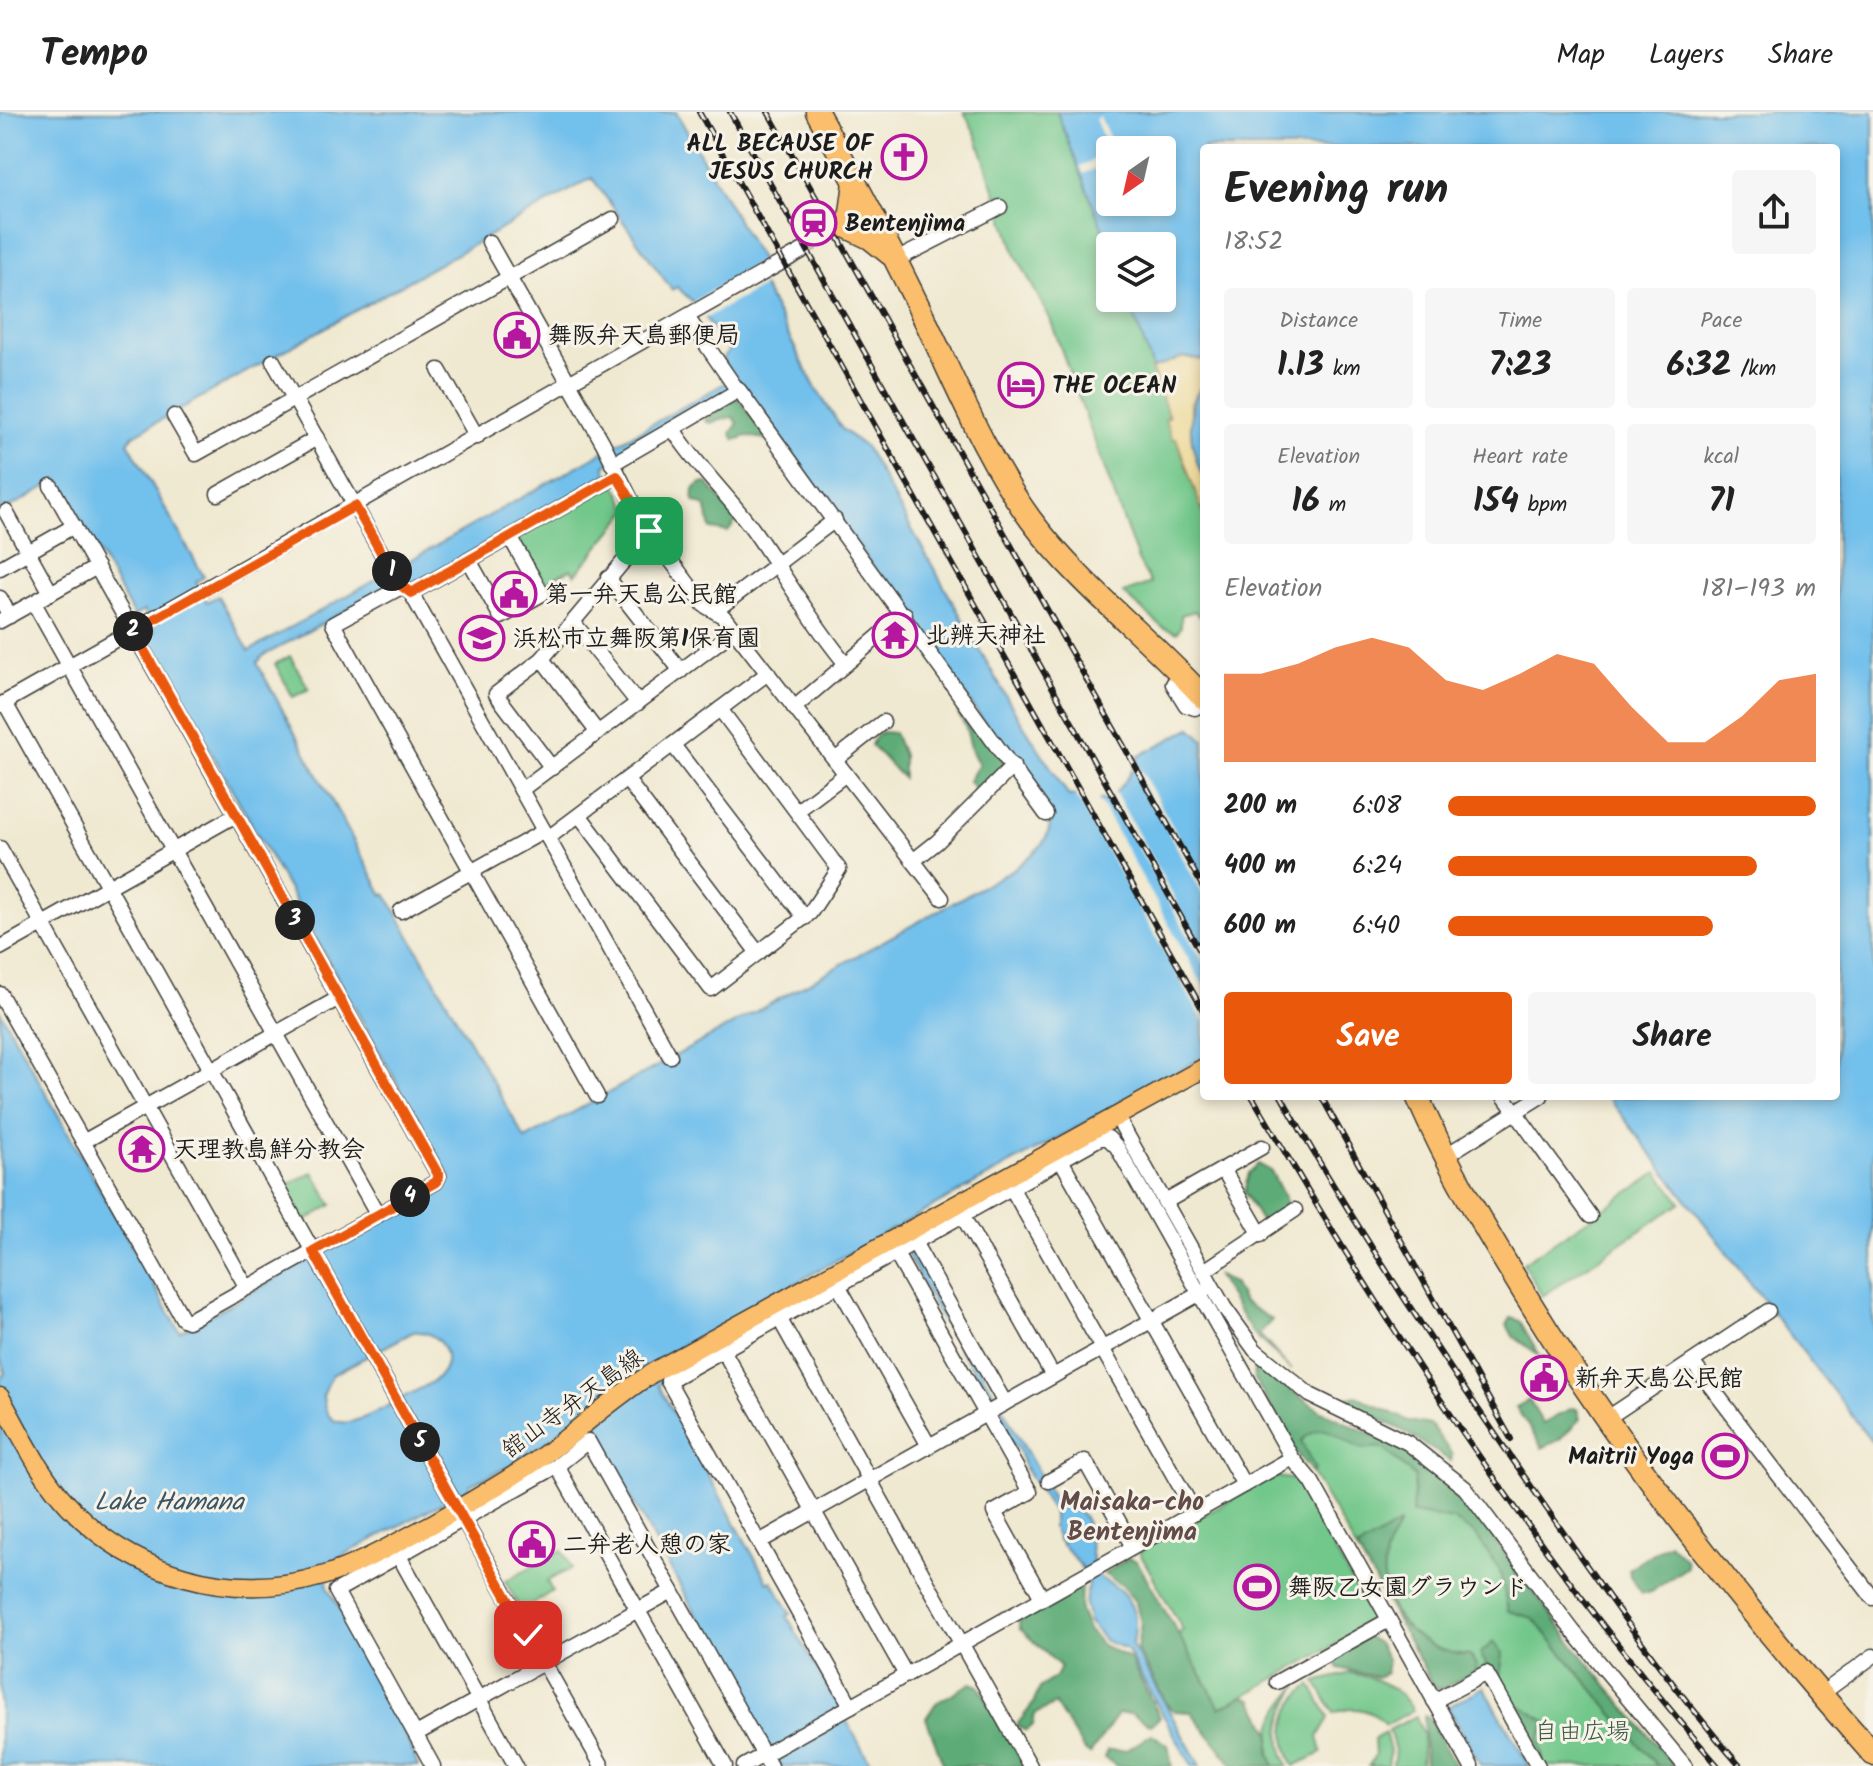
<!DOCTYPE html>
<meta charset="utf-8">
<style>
body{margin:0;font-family:Kalam,"Klee One",sans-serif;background:#f6f6f6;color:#222;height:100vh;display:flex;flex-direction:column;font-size:30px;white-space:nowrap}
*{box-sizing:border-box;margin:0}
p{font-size:26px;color:#767676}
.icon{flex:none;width:44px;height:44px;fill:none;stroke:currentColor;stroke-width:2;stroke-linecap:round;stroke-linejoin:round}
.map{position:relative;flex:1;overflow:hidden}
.drawer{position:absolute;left:1200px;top:32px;width:640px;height:956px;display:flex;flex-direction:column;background:#fff;border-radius:8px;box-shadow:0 4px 12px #0003}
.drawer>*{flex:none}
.needle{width:52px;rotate:214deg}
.tools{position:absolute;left:1096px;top:24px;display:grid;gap:16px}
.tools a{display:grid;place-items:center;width:80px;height:80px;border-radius:8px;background:#fff;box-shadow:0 4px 12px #0003;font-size:40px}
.pin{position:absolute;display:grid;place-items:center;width:68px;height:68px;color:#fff;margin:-34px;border-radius:16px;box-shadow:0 4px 12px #0006}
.km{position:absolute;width:40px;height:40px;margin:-20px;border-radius:50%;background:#222;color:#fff;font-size:22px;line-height:40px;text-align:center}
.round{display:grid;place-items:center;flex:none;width:84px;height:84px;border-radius:8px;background:#f6f6f6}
.headline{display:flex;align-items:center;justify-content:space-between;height:136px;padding:0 24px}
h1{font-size:44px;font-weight:700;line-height:60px}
.stats{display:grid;grid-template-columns:repeat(3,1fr);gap:12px;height:136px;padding:8px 24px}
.stats div{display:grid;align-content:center;border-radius:8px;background:#f6f6f6;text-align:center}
.stats b{font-size:34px;font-weight:700}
.stats small{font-size:22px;font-weight:400}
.stats p{font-size:22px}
.chart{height:224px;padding:16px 24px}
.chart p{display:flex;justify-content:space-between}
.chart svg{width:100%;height:144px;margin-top:8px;fill:#ea580c;opacity:.7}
.button{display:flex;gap:16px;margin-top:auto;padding:16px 24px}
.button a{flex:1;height:92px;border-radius:8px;background:#ea580c;color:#fff;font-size:32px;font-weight:700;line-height:92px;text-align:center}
.button a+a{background:#f6f6f6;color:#222}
ul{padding:0 24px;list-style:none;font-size:26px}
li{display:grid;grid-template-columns:128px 96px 1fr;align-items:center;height:60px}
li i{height:20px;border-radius:10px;background:#ea580c}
header{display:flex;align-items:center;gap:48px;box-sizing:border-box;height:112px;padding:0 40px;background:#fff;border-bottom:2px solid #e0e0e0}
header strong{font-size:38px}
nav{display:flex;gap:44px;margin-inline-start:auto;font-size:28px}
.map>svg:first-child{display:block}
</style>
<header>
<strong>Tempo</strong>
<nav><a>Map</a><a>Layers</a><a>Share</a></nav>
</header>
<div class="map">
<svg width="1873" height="1654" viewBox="0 0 1873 1654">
<rect width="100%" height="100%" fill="#f7f3e8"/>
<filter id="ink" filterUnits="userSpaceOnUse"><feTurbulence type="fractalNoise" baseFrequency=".0125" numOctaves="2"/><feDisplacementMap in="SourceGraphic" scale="16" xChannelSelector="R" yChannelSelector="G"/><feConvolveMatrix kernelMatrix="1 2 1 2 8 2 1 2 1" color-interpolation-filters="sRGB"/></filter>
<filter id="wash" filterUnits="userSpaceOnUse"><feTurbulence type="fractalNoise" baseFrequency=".006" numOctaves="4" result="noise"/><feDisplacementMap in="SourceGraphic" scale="32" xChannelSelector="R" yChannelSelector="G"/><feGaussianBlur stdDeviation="1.8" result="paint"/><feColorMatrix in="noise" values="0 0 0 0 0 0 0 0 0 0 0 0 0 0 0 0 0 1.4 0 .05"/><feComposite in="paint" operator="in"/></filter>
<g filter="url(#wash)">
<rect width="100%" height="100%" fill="#f0e9d1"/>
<g fill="#72c78b" stroke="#477254" stroke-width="2">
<polygon points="964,0 1057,0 1110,136 1110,186 1128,186 1153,256 1183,245 1204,248 1204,270 1193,286 1204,368 1204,509 1195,499 1181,503 1181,514 1177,521 1162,515 1123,481 1151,471 1138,448 1050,207 1016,143 976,23"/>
<polygon points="611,373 617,375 629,398 575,463 571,457 541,473 517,426"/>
<polygon points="290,544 309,577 293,585 275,552"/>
<polygon points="313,1060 332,1093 304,1110 284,1075"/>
<polygon points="1658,1060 1681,1091 1542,1184 1523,1151"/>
<polygon points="1259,1256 1321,1299 1404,1338 1459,1381 1579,1540 1674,1654 1543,1654 1487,1554 1439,1578 1253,1261"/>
<polygon points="1273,1364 1296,1368 1375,1511 1220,1597 1178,1522 1183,1518 1139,1440"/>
<polygon points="562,1438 572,1456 547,1469 552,1479 522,1500 505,1469"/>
<path d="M 1350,1561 C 1375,1565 1399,1574 1413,1598 L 1386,1613 C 1371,1596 1354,1593 1334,1601 L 1316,1570 Z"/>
<path d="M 1299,1573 C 1282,1599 1273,1624 1288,1654 L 1274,1654 C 1261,1623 1278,1595 1299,1573 Z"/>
<path d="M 1311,1573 L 1329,1605 L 1318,1625 L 1322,1641 L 1294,1654 C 1278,1626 1284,1592 1311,1573 Z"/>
<polygon points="1416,1604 1423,1623 1421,1654 1393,1654 1395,1638 1389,1618"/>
<polygon points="1385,1621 1390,1638 1388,1654 1369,1654 1375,1643 1374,1627"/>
</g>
<g fill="#5dac77" stroke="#3c644a" stroke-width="2">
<polygon points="737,285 766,324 764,327 747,324 735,328 731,321 738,311 733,305 710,311 705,308"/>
<polygon points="701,371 707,371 738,407 728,420 711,417 705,394 693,389 694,377"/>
<path d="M 960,594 L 1006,651 L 977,680 L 969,669 L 979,652 C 965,633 973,622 958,602 Z"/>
<polygon points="882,620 894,621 903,643 903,666 871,633 874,626"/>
<path d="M 1258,1052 L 1271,1059 L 1286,1089 C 1282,1099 1273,1112 1261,1109 L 1244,1080 L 1249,1061 Z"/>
<polygon points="1217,1164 1233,1171 1243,1190 1272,1208 1259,1222 1291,1258 1251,1219"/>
<polygon points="1511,1206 1520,1209 1540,1244 1513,1224 1507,1213"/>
<path d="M 1259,1256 L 1321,1299 L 1404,1338 L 1459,1381 L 1579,1540 L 1674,1654 L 1657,1654 L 1533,1506 L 1508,1499 L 1500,1459 L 1476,1423 L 1453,1408 L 1412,1401 L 1415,1365 L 1383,1336 C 1375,1334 1367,1338 1358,1335 C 1333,1324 1327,1306 1301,1329 L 1315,1357 L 1313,1361 L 1297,1342 L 1254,1266 L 1254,1257 Z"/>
<polygon points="1321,1278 1343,1287 1357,1284 1408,1309 1431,1313 1452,1343 1451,1349 1400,1317"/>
<polygon points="1529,1288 1543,1312 1572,1296 1577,1297 1580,1307 1559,1328 1542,1336 1516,1295"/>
<path d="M 1399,1412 C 1396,1422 1387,1432 1385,1444 C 1375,1500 1419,1541 1470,1543 L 1477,1553 L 1474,1560 L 1443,1577 L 1435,1576 L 1357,1437 Z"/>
<polygon points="1669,1431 1686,1448 1687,1455 1649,1481 1642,1481 1630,1464 1629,1457"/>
<polygon points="1128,1446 1137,1449 1220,1596 1243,1584 1252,1587 1271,1621 1269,1640 1274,1654 1234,1654 1191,1600 1174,1599 1168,1594 1137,1537 1141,1511 1136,1491 1123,1474 1104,1462"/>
<polygon points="1081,1473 1080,1499 1088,1518 1102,1533 1130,1547 1160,1605 1151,1613 1131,1602 1118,1602 1090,1642 1084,1638 1055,1592 1035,1602 1033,1613 1026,1619 1016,1614 1033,1592 1040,1576 1057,1563 1061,1555 1019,1516 1019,1509"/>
<polygon points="1368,1525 1379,1532 1388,1549 1386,1561 1377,1565 1339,1556 1336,1551 1340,1541"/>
<polygon points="1494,1530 1503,1542 1500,1564 1513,1589 1547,1610 1539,1627 1543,1648 1538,1645 1480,1541"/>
<polygon points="971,1571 979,1574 1025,1654 944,1654 926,1606 936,1591"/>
<polygon points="1424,1604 1429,1606 1455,1654 1425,1654"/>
<polygon points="1152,1622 1168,1633 1172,1654 1117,1654 1105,1646 1107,1638 1127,1638"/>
</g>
<polygon fill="#eeda9e" stroke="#857b5d" stroke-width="2" points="1183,245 1204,248 1204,270 1191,291 1191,309 1197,351 1204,368 1204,404 1176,326 1172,327 1165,307 1169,305 1151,256"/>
<g fill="#72c0ec" stroke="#476e84" stroke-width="2" fill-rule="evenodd">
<path d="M 0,0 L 676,0 L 760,147 L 763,174 L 814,273 L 842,317 L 866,336 L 1012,595 L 1069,684 C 1081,681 1090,689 1102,688 C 1117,686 1135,656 1139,644 L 1191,616 L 1204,628 L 1204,945 L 900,1113 L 1055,1390 C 1104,1397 1081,1435 1098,1463 C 1102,1469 1107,1469 1113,1473 C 1135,1487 1139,1510 1132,1533 L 1200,1654 L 1192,1654 L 1126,1537 L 1105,1529 L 1089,1510 L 1085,1492 L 1088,1472 L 1080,1453 L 1058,1428 L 1053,1415 L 1053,1400 L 1025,1356 L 1018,1336 L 1010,1329 L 1005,1314 L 978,1273 L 974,1258 L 959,1238 L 954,1223 L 942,1209 L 894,1116 L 653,1251 L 664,1269 L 658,1273 L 768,1470 L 772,1469 L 791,1502 L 787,1504 L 834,1587 L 841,1583 L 852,1603 L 846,1608 L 872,1654 L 781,1654 L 778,1648 L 774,1649 L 761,1627 L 765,1625 L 595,1322 L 590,1324 L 575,1307 L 523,1348 L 469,1373 L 470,1376 L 325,1453 L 328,1476 L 391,1589 L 418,1654 L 0,1654 L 0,1269 L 5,1261 L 0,1245 L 0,899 L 180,1220 L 441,1075 L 450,1065 L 146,524 L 155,519 L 144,499 L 134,504 L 58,368 L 0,401 ZM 592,66 L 672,178 L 677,175 L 694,191 L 729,238 L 722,248 L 734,266 L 249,539 L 218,484 L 207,490 L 196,470 L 204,465 L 128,330 L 134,323 ZM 742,273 L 1049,700 C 1055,728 1033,742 1014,757 L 525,1027 L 386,782 L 383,783 L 257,551 L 263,544 L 401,468 L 415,472 L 607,363 L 605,353 ZM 413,1220 C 438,1217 458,1245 438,1265 C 428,1275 412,1280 400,1287 C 377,1300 324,1335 323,1282 L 332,1263 Z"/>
<path d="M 1057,0 L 1873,0 L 1873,1331 L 1607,984 L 1836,984 L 1836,36 L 1204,36 L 1204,248 L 1183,245 L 1153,256 L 1128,186 L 1162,186 L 1162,134 L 1110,136 ZM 1110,38 L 1162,38 L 1162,90 L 1110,90 Z"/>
<path d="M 1204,270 L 1204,368 C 1190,336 1183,300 1204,270 Z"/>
<polygon points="1484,1575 1529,1654 1481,1654 1448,1595"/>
</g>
<g fill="#f0e9d1">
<polygon points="1100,5 1115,38 1110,38 1110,50 1083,62 1080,54 1110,41 1095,7"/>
<polygon points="760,149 767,172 702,208 690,192"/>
<polygon points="1134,646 1204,770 1204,784 1131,653"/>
<polygon points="1113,677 1204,839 1204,852 1108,682"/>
<polygon points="1073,679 1096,683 1204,875 1204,910"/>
</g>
</g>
<g filter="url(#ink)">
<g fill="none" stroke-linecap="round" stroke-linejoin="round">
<polyline stroke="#c6c0ad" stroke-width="14" stroke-dasharray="14 7" stroke-linecap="butt" points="802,139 839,117"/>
<g stroke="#3c3b37" stroke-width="17">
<g id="minor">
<polyline points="489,130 603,331 642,410 704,493 724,505 942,786"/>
<polyline points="896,148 1000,95"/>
<polyline points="687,205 738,279"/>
<polyline points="273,249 399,472 411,481 670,944"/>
<polyline points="439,258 477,325"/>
<polyline points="174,304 196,342 613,107"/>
<path d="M 673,317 C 696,354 729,384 754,419 C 785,463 811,510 846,552"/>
<polyline points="612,352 739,278 1046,702"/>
<polyline points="218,382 317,326"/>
<polyline points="6,400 51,481"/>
<polyline points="469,448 501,505 542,482 510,425"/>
<polyline points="0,456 74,414"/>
<polyline points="608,466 681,559"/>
<polyline points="403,474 333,512 597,984"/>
<polyline points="411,481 617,364"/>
<polyline points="0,486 10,504"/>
<polyline points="34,491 378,1103"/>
<polyline points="715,499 835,408"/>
<polyline points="0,509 97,455"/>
<polyline points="573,510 638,591"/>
<polyline points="542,547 598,621"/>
<polyline points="1181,561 1173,572 1186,593 1195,596 1204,590"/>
<polyline points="5,591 602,1654"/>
<polyline points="0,593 802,139"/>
<polyline points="794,596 905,502"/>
<polyline points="673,633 805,806"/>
<polyline points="835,648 883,610"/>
<polyline points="552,656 496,582 542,547 649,419"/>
<polyline points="627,668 758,841"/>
<polyline points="521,678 735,518"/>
<polyline points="797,699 846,662"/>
<polyline points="580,704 711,877 810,801 839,757 720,597"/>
<polyline points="548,726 768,561"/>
<polyline points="0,736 247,1176"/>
<polyline points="913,749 937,730 1013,654"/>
<polyline points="401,799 544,719"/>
<polyline points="0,836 236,703"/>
<polyline points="0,882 183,1207 188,1209 436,1070 439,1064 51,374"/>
<polyline points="1504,984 1590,1104"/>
<polyline points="1117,1005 1224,1195 1255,1238 1310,1283 1408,1331 1465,1376 1573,1519 1685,1654"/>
<polyline points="83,1030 339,886"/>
<polyline points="1445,1044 1541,984"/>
<polyline points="1061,1048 1244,1373"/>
<polyline points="1223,1057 1261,1123"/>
<polyline points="1011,1075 1195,1401"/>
<polyline points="1165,1090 1262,1035"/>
<polyline points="962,1103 1053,1264"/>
<polyline points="914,1130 1005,1291"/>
<polyline points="895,1140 1030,1380 994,1400 1042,1486"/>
<polyline points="1204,1159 1295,1098"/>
<polyline points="838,1173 929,1334"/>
<polyline points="779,1206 1030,1654"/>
<polyline points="723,1238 906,1563"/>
<polyline points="1692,1250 1873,1486"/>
<polyline points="1606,1307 1768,1199"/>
<polyline points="557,1354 725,1654"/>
<polyline points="1049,1369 1085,1349 1133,1435"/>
<polyline points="759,1430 1204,1179"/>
<polyline points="399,1444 516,1654"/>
<polyline points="1277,1570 1389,1508"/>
<polyline points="1820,1583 1873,1544"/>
<polyline points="1434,1589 1486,1561 1538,1654"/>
<polyline points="851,1594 668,1269 1100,1026 1108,1026 1117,1035 1292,1346 1312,1370 1471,1654"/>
<polyline points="416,1622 672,1479"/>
<polyline points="433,1654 336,1479 557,1354 588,1329 770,1654"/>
<polyline points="744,1654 1292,1346"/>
</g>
</g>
<g stroke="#3c3b37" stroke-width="21">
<path id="major" d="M 0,1285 C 21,1322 39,1362 68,1393 C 132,1463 231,1491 322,1464 C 361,1452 396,1431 432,1412 C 467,1392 502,1372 536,1349 C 577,1320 613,1285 657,1258 L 1204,956"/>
</g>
<g stroke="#3c3b37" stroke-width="25">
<g id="highway">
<path d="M 817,0 C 855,69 892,139 926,210 C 958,277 987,348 1031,408 C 1080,474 1149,525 1204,586"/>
<polyline points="855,70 851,101 845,114 870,126 890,142"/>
<path d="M 1417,984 C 1448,1055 1487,1121 1528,1187 C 1628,1350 1746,1499 1873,1642"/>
</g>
</g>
<use href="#minor" stroke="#fff" stroke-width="14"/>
<use href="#major" stroke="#fabe6d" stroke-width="18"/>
<use href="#highway" stroke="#fabe6d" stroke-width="22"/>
<g stroke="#1c1c1c" stroke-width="6">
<g id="rail">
<polyline points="699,0 1204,900"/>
<polyline points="730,0 1204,846"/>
<polyline points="768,0 1204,777"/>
<path d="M 1252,984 C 1389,1220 1539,1447 1718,1654"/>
<path d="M 1281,984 C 1358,1120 1444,1249 1533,1377 C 1599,1472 1664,1566 1740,1654"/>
<polyline points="1321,984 1511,1327"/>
</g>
</g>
<use href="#rail" stroke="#f7f3e8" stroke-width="3" stroke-dasharray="9" stroke-linecap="butt"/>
</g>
</g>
<g fill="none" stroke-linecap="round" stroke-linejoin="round" filter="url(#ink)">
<g stroke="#fff" stroke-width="16">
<polyline id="route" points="528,1523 313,1139 436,1070 439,1064 133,519 355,394 399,472 411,481 617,364 649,419"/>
</g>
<use href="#route" stroke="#ea580c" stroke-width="10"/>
</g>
<defs>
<g id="church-ring" transform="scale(2.3)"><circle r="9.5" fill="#f7f3e8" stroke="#b5179e" stroke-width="1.5"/><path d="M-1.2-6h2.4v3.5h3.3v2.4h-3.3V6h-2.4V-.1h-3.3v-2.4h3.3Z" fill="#b5179e"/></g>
<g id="station-ring" transform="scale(2.3)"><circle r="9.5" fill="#f7f3e8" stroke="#b5179e" stroke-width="1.5"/><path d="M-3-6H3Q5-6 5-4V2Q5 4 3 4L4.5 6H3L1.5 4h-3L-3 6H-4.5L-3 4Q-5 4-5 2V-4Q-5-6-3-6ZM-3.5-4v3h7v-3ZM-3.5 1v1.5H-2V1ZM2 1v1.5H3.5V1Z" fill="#b5179e"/></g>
<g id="civic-ring" transform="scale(2.3)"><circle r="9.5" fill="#f7f3e8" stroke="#b5179e" stroke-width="1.5"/><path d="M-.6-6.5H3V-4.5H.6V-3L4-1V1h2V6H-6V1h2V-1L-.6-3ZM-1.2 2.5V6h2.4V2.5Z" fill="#b5179e"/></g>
<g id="hotel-ring" transform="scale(2.3)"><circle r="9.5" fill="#f7f3e8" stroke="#b5179e" stroke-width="1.5"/><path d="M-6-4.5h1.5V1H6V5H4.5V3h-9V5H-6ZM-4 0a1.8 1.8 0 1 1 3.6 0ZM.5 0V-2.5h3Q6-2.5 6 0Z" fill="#b5179e"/></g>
<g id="temple-ring" transform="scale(2.3)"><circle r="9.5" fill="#f7f3e8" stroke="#b5179e" stroke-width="1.5"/><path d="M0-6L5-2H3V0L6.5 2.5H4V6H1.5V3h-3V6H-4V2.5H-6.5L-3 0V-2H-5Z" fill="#b5179e"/></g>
<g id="school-ring" transform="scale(2.3)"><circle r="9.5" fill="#f7f3e8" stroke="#b5179e" stroke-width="1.5"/><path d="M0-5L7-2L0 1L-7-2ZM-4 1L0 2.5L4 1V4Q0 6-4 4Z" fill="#b5179e"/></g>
<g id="stadium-ring" transform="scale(2.3)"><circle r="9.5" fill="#f7f3e8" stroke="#b5179e" stroke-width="1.5"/><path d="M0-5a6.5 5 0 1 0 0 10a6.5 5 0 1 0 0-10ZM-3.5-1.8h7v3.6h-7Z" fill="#b5179e"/></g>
</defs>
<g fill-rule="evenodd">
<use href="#church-ring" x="904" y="45"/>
<use href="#station-ring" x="814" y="111"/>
<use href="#civic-ring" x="517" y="223"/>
<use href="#hotel-ring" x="1021" y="273"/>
<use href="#civic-ring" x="514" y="482"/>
<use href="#temple-ring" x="895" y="523"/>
<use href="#school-ring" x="482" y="526"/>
<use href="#temple-ring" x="142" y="1037"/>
<use href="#civic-ring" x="1544" y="1266"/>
<use href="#stadium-ring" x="1725" y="1344"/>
<use href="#civic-ring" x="532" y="1432"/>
<use href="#stadium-ring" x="1257" y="1475"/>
</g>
<g text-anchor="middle" stroke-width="6" stroke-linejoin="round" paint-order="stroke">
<g font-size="24" font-weight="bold" fill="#1c1c1c" stroke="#f7f3e8" text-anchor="start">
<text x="873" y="39" text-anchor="end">ALL BECAUSE OF<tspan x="873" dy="28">JESUS CHURCH</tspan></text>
<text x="845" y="119">Bentenjima</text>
<text x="548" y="231">舞阪弁天島郵便局</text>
<text x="1052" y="281">THE OCEAN</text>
<text x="545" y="490">第一弁天島公民館</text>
<text x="926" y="531">北辨天神社</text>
<text x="513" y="534">浜松市立舞阪第1保育園</text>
<text x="173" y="1045">天理教島鮮分教会</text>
<text x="1575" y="1274">新弁天島公民館</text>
<text x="1694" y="1352" text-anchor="end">Maitrii Yoga</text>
<text x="563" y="1440">二弁老人憩の家</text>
<text x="1288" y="1483">舞阪乙女園グラウンド</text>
</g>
<g font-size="24" fill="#1c1c1c" stroke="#f7f3e8">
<text transform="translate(572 1291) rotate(-36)" y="8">舘山寺弁天島線</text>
</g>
<g font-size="24" fill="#3a5843" stroke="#f7f3e8">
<text x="1582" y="1627">自由広場</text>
</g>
<g font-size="26" font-style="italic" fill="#3a5565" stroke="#f7f3e8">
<text x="169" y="1398">Lake Hamana</text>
</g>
<g font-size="26" font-weight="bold" fill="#614c4a" stroke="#f7f3e8">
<text x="1132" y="1398">Maisaka-cho<tspan x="1132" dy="30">Bentenjima</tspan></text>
</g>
</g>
</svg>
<div class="tools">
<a><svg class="needle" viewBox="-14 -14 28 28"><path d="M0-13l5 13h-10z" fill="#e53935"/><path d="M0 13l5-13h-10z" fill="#767676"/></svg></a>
<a><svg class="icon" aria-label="layers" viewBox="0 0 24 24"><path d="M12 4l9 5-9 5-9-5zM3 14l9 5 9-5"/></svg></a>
</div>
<div class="pin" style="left:649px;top:419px;background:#1e9e55"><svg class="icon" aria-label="arrive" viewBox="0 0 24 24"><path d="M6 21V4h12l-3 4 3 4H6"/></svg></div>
<div class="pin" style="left:528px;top:1523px;background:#d93025"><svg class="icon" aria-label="check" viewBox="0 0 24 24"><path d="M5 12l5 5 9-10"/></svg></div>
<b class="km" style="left:392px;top:459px">1</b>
<b class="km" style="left:133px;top:519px">2</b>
<b class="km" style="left:295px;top:808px">3</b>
<b class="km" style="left:410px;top:1085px">4</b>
<b class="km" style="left:420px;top:1330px">5</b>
<section class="drawer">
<div class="headline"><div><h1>Evening run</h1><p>18:52</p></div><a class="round"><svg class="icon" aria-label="share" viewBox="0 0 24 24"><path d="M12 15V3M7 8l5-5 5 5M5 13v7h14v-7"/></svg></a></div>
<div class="stats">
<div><p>Distance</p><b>1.13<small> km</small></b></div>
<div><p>Time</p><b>7:23</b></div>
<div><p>Pace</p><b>6:32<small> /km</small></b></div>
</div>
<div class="stats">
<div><p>Elevation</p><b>16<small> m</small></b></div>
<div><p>Heart rate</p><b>154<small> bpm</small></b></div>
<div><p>kcal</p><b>71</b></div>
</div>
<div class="chart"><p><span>Elevation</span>181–193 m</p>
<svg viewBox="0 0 160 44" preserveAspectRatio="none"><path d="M0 44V17L10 17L20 14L30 9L40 6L50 9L60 19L70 22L80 17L90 11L100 14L110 27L120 38L130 38L140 30L150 19L160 17V44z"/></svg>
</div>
<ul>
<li><b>200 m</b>6:08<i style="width:100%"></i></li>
<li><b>400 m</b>6:24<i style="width:84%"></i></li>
<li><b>600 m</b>6:40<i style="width:72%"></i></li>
</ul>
<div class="button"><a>Save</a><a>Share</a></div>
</section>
</div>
